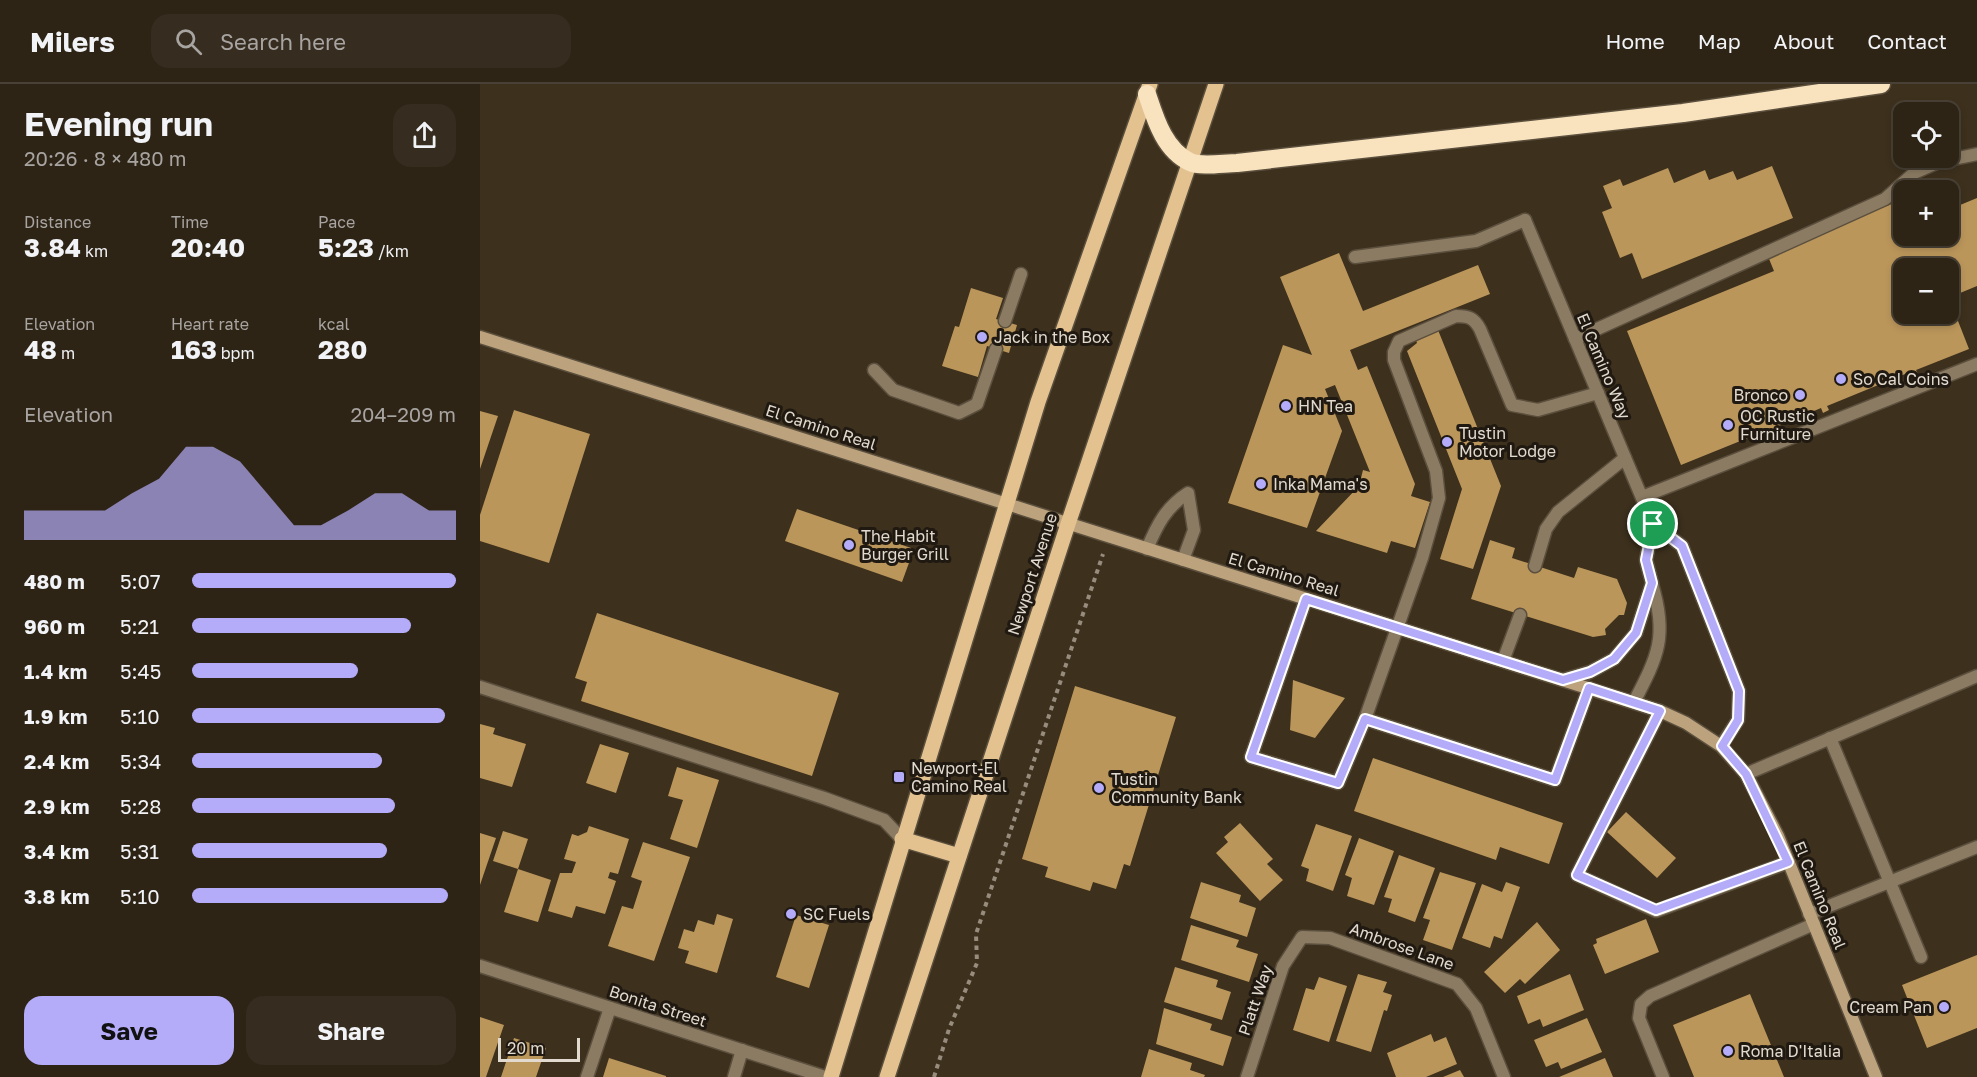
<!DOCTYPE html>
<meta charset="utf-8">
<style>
body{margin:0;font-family:"Golos Text",sans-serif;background:#362c1f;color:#f1f3f6;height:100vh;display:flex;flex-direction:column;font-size:22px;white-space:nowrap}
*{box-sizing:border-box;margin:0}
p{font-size:20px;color:#a7a4a1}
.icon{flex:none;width:33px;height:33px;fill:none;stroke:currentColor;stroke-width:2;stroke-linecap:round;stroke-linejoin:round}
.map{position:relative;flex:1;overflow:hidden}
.sheet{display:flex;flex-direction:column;background:#2e2416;width:480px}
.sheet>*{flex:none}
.buttons{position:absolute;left:1413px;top:18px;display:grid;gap:12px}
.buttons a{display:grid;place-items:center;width:66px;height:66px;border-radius:12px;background:#2e2416;box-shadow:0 3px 9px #0003,0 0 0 2px #494135;font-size:30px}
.scale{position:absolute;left:18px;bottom:15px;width:82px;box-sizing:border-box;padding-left:6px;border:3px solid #e2dace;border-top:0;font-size:16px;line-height:21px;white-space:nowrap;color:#e2dace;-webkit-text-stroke:4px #1f1911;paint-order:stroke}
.pin{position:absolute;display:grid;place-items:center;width:51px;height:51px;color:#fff;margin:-26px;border:3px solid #fff;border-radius:50%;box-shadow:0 2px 6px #0007}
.round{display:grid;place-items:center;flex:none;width:63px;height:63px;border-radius:18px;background:#362c1f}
.headline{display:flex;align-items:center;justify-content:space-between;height:102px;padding:0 24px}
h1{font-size:33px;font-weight:700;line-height:45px}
.metrics{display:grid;grid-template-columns:repeat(3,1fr);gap:9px;height:102px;padding:6px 24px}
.metrics div{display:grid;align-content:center}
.metrics b{font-size:26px;font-weight:700}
.metrics small{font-size:16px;font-weight:400}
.metrics p{font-size:16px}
.chart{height:168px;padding:12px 24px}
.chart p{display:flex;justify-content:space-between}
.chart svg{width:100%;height:108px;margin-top:6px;fill:#b4acf9;opacity:.7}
.action{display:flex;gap:12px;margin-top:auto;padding:12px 24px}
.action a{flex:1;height:69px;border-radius:18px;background:#b4acf9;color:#111;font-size:24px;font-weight:700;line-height:69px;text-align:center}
.action a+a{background:#362c1f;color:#f1f3f6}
ul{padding:0 24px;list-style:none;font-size:20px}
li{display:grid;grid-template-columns:96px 72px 1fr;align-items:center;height:45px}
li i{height:15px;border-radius:8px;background:#b4acf9}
header{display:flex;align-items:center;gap:36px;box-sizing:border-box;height:84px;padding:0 30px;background:#2e2416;border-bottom:2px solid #494135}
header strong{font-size:28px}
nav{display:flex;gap:33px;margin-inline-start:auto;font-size:21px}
.search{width:420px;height:54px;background:#362c1f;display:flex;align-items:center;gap:15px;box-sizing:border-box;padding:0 21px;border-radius:18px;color:#a7a4a1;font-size:22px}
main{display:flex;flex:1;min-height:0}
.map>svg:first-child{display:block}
</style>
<header>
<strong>Milers</strong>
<div class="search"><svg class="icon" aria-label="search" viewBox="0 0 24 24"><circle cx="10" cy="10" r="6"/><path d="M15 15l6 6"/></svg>Search here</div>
<nav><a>Home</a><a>Map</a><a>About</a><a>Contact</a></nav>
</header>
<main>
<section class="sheet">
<div class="headline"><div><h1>Evening run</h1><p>20:26 · 8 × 480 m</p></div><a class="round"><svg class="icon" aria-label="share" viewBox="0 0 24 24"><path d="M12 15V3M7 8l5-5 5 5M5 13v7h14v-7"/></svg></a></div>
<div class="metrics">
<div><p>Distance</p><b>3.84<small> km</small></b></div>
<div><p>Time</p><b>20:40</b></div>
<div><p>Pace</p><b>5:23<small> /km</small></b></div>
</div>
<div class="metrics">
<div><p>Elevation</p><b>48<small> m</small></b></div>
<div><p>Heart rate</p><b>163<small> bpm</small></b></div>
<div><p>kcal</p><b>280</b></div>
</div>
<div class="chart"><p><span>Elevation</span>204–209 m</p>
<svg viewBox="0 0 160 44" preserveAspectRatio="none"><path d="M0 44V32L10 32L20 32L30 32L40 25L50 19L60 6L70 6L80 12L90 25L100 38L110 38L120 32L130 25L140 25L150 32L160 32V44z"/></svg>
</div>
<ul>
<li><b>480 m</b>5:07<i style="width:100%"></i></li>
<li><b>960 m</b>5:21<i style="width:83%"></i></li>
<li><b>1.4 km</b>5:45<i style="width:63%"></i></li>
<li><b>1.9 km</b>5:10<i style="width:96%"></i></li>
<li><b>2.4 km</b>5:34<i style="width:72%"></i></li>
<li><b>2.9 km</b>5:28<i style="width:77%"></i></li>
<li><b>3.4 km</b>5:31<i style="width:74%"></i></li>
<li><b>3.8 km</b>5:10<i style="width:97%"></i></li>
</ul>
<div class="action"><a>Save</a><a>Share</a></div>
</section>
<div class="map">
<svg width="1497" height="993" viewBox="0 0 1497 993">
<rect width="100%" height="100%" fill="#3d301d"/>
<g fill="#bb965b">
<polygon points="1292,82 1313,134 1162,195 1152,169 1140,174 1122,128 1132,124 1123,102 1140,95 1143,102 1188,84 1194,99 1225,86 1229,96 1253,87 1257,96"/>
<polygon points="1497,114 1497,202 1468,214 1468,184 1424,184 1424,230 1468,230 1469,214 1489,265 1436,286 1438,290 1432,293 1430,288 1347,322 1349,326 1343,329 1341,324 1296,343 1297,346 1292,349 1290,345 1201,381 1147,247 1294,187 1287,170 1424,115 1424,152 1468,152 1468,126"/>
<polygon points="859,169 883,227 998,181 1010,210 870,266 878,286 887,282 935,400 931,412 950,418 935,464 911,457 907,469 836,447 879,402 883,386 890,388 855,301 845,305 862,347 827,444 748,419 803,261 832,271 800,193"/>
<polygon points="491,204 523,214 516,235 537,241 529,269 507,262 498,293 462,282 475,242 479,243"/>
<polygon points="958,246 1021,402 993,485 960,475 982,405 927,267 937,259 936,256"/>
<polygon points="34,326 110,350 69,479 0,457 0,431"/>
<polygon points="0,327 18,332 0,385"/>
<polygon points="317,425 434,465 422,498 305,457"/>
<polygon points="1010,456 1035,464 1032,474 1094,494 1098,483 1137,495 1147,519 1144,531 1139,531 1125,545 1126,551 1113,553 991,515"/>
<polygon points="117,529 359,609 332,692 101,617 107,598 95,594"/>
<polygon points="813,596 865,614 835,654 810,646"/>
<polygon points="595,602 696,633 650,782 644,780 636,805 613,798 610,807 565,793 568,783 542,775"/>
<polygon points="0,640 15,644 13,650 46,660 32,703 0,694"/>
<polygon points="120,660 149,669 136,709 106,699"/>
<polygon points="893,674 1083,739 1069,780 1020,763 1016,776 874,727"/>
<polygon points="197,683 239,696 217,764 190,755 203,716 188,712"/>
<polygon points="1146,728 1196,774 1177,794 1127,748"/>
<polygon points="760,739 793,775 787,780 803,796 780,817 736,769 748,758 744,753"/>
<polygon points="836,740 872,752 853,807 826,797 829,785 821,782"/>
<polygon points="109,742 149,755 138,790 130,788 128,794 136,797 125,830 96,822 92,834 68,827 80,789 92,789 96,778 84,775 92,750 98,752 107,748"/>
<polygon points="23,747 48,755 38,785 13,777"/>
<polygon points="0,749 16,754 0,801"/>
<polygon points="879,754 914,767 894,821 867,812 872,794 865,791"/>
<polygon points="163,758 210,773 174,877 128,862 142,822 153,825 162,797 151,793"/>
<polygon points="919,771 955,784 935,838 908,828 912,815 904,813"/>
<polygon points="38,785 71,796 58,838 24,828"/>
<polygon points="960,788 996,799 972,866 943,856 950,836 943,834"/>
<polygon points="721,798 761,811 759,818 776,824 767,853 710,834"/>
<polygon points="1026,798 1040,803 1022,855 1014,852 1010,864 982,854 1002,800 1022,808"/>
<polygon points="237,830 253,835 237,889 205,879 209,867 198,864 204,845 214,848 218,836 234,841"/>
<polygon points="316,831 349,841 329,904 296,893"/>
<polygon points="1166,835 1179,868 1125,890 1113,861 1117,859 1116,855"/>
<polygon points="1057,838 1080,866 1045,900 1040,895 1025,909 1004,888"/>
<polygon points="711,841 759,856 756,863 778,870 769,898 701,876"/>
<polygon points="1497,871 1497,944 1447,964 1422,901"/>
<polygon points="695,883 738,896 736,903 751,908 742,936 684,918"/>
<polygon points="878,890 907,898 903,908 912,911 907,927 904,926 891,968 856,957"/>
<polygon points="1090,890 1104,926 1063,943 1060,935 1048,940 1037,912"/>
<polygon points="839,893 867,902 849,958 813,946 826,904 834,906"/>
<polygon points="1270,910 1304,993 1214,993 1193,941"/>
<polygon points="684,924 732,940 730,946 752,953 743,982 676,960"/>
<polygon points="0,933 24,941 6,993 0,993"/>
<polygon points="1107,934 1122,968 1081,985 1078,978 1066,983 1054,956"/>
<polygon points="951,950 954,958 966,953 977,980 946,993 916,993 907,969"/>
<polygon points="34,954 66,964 56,993 21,993"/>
<polygon points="669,965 712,979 710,986 725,991 724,993 661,993"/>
<polygon points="129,974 186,992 186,993 123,993"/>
<polygon points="1125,974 1133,993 1079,993"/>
<polygon points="980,986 984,993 963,993"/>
</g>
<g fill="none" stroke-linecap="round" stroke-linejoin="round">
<g stroke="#5b4f3d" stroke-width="15">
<g id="lane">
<polyline points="875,173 996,157 1045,136"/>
<polyline points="525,237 541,190"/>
<polyline points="1095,255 1405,115 1434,89 1459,78 1497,70"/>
<polyline points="394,286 413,306 479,329 497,320 516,265"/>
<polyline points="1162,413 1497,280"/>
<path d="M 667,465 C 677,441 686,423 708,409 L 714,446 L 703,476"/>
<polyline points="1055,482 1066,445 1078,428 1145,374"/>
<polyline points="826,515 771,673 858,699 885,635"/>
<polyline points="1023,577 1040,531"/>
<polyline points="0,603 344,714 404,736 422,755"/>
<path d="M 1109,604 L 1075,696 L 885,635 L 942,474 L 959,414 L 956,387 L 914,276 L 914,268 L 919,257 L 976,232 C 989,232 994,234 1000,245 L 1032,321 L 1058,326 L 1118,309"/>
<polyline points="1180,627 1097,791 1176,827 1309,778"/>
<polyline points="1350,654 1441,873"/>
<polyline points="1266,690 1497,592"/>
<polyline points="1329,830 1497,763"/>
<polyline points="107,993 130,924"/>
<polyline points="254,993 262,966"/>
<polyline points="1183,993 1159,934 1161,920 1170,912 1334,840"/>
</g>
</g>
<g stroke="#5b4f3d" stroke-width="15">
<g id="street">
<polyline points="1045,136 1173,440 1202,462 1259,607 1258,636 1241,662"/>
<polyline points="1083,596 1110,588 1134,575 1156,549 1172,499 1166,476 1173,440"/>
<path d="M 1154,618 C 1178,572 1188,552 1172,500"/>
<polyline points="0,882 345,993"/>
<polyline points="767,993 803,882 822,853 850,854 977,900 996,924 1024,993"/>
</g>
</g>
<g stroke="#5b4f3d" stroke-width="15">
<polyline id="secondary" points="0,253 1180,627 1206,639 1241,662 1266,690 1298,752 1396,993"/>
</g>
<g stroke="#5b4f3d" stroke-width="18">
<g id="primary">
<polyline points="422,755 479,772"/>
<polyline points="351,993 558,318 670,0"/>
<polyline points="407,993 588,440 736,0"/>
</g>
</g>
<g stroke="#5b4f3d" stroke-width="21">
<path id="highway" d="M 667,10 C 675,34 684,66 710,78 C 721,83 744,79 757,79 L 1203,29 L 1401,0"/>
</g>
<polyline stroke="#978c7d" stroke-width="4" stroke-dasharray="4.5 4.5" stroke-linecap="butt" points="454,993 469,945 497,879 496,850 623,470"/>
<use href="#lane" stroke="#8b7b63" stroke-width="12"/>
<use href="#street" stroke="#8b7b63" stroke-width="12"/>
<use href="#secondary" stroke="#bda37d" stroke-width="12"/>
<use href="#primary" stroke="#e3c290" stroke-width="15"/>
<use href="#highway" stroke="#f9e2be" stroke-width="18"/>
</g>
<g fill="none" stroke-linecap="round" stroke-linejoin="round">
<g stroke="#fff" stroke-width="12">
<polygon id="route" points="1173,440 1202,462 1259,607 1258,636 1242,662 1266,690 1308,778 1176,826 1097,791 1180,627 1109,604 1075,696 885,635 858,699 771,673 826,515 1083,596 1110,588 1134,575 1156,549 1172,499 1166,476"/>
</g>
<use href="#route" stroke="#b4acf9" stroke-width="8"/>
</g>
<g fill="#b4acf9" stroke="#1f1911" stroke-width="2">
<circle cx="502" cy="253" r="6"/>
<circle cx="1361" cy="295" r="6"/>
<circle cx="1320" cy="311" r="6"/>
<circle cx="806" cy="322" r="6"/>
<circle cx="1248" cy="341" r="6"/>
<circle cx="967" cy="358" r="6"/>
<circle cx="781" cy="400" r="6"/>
<circle cx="369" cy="461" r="6"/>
<rect x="413" y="687" width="12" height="12" rx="3"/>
<circle cx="619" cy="704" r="6"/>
<circle cx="311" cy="830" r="6"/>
<circle cx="1464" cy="923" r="6"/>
<circle cx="1248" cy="967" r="6"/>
</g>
<g text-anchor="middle" stroke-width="6" stroke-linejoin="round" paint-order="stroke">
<g font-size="16" fill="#e2dace" stroke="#1f1911" text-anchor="start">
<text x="514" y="259">Jack in the Box</text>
<text x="1373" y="301">So Cal Coins</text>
<text x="1308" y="317" text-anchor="end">Bronco</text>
<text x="818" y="328">HN Tea</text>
<text x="1260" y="338">OC Rustic<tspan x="1260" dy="18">Furniture</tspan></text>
<text x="979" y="355">Tustin<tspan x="979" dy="18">Motor Lodge</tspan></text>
<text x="793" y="406">Inka Mama's</text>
<text x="381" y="458">The Habit<tspan x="381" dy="18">Burger Grill</tspan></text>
<text x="431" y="690">Newport-El<tspan x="431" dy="18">Camino Real</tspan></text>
<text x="631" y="701">Tustin<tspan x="631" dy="18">Community Bank</tspan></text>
<text x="323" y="836">SC Fuels</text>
<text x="1452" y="929" text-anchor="end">Cream Pan</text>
<text x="1260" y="973">Roma D'Italia</text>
</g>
<g font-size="16" fill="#e2dace" stroke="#1f1911">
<text transform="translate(1124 282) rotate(67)" y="6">El Camino Way</text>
<text transform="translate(341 343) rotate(18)" y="6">El Camino Real</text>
<text transform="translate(552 490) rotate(-72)" y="6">Newport Avenue</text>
<text transform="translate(804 490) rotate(17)" y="6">El Camino Real</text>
<text transform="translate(1340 811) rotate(68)" y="6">El Camino Real</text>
<text transform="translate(922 862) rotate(20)" y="6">Ambrose Lane</text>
<text transform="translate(775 916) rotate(-71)" y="6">Platt Way</text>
<text transform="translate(178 922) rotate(18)" y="6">Bonita Street</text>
</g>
</g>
</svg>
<div class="buttons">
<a><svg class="icon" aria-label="locate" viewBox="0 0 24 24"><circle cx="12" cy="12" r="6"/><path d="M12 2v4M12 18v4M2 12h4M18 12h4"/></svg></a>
<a>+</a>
<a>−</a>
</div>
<div class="scale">20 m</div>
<div class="pin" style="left:1173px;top:440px;background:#1e9e55"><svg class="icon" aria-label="arrive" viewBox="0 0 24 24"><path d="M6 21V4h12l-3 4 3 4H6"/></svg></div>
</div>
</main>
